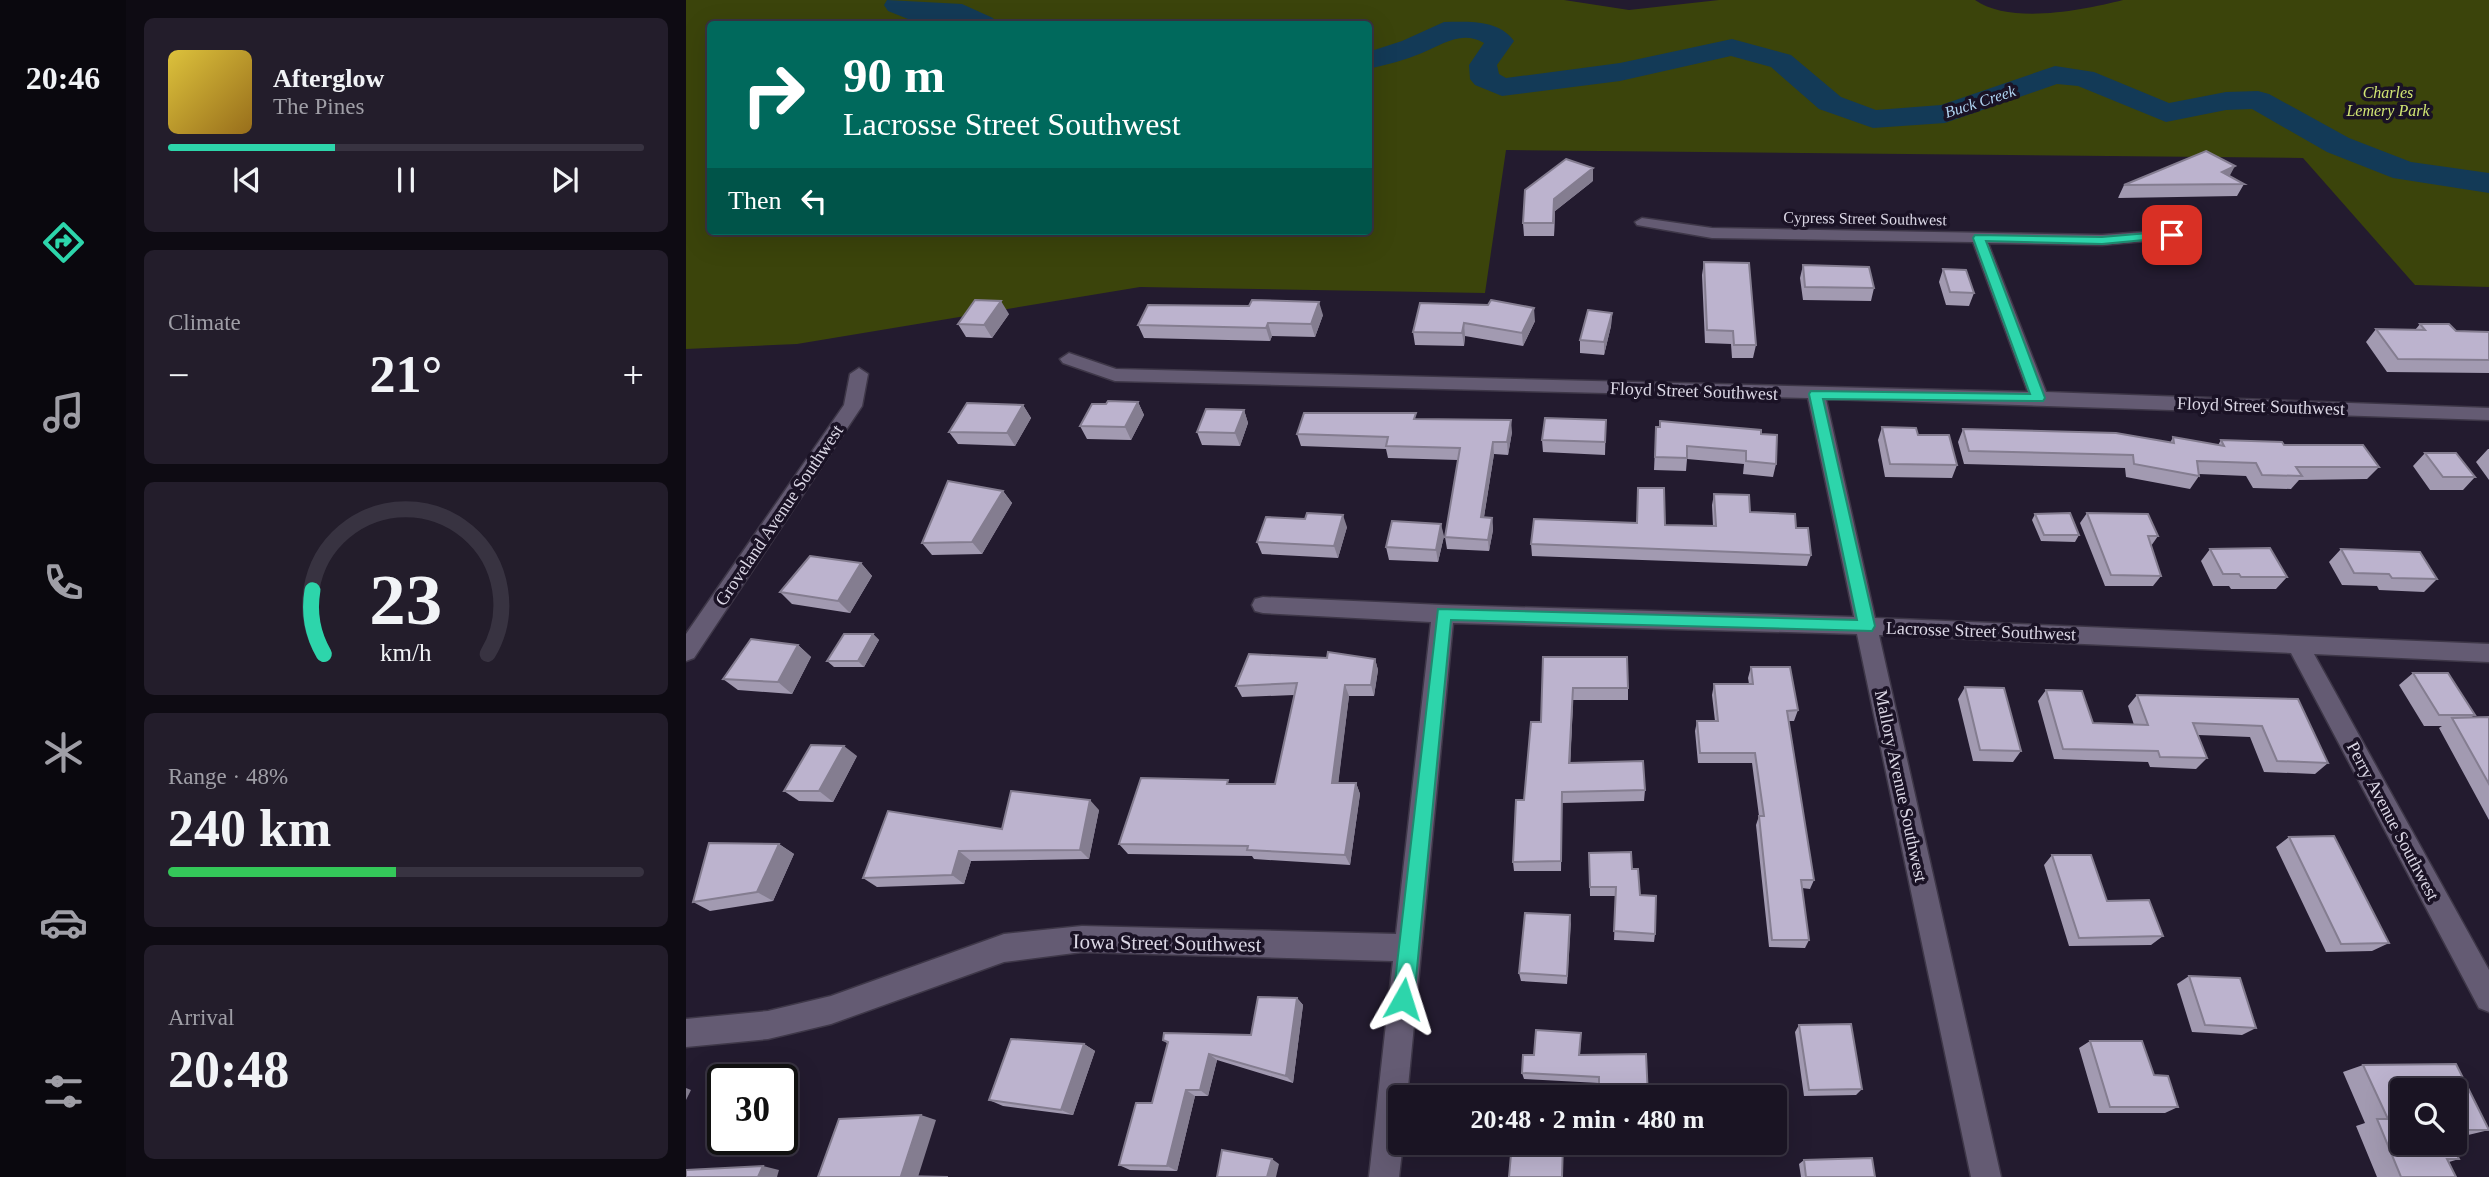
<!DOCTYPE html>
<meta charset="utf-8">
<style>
body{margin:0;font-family:"Times New Roman",serif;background:#231d2b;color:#f1f3f6;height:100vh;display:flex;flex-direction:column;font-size:26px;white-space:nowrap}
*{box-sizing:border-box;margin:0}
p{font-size:23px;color:#9f9ea6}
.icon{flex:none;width:38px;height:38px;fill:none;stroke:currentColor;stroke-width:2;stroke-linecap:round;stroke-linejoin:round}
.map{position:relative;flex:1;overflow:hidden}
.panel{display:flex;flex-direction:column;gap:18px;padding:18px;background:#0e0b13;width:560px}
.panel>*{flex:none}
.hud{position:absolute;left:21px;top:21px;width:665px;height:214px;border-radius:7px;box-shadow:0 7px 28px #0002,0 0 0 2px #383341;background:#00695c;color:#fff;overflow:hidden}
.tools{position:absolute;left:1704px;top:1078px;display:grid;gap:14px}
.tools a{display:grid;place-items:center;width:77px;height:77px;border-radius:7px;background:#1a1423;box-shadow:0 7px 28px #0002,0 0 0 2px #383341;font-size:35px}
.speed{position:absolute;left:21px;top:1064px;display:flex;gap:14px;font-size:35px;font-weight:700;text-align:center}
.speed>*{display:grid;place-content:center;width:91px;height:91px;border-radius:50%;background:#1a1423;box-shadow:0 7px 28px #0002,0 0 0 2px #383341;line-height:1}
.speed .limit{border:4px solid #111;border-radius:10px;background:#fff;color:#111}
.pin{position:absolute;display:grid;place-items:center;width:60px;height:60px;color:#fff;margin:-30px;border-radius:14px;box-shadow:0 4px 10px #0006}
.me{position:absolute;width:77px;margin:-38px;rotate:6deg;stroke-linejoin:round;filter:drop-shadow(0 0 5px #0008)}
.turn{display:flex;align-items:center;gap:24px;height:147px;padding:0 21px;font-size:32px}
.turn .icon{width:91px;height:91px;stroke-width:2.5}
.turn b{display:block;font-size:49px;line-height:60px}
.then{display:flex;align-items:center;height:66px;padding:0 21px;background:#0003;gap:14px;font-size:26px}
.big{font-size:52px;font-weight:700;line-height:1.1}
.panel .tile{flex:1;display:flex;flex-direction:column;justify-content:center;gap:10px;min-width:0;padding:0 24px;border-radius:10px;background:#231d2b}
.panel .dial{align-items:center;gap:0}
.dial svg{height:182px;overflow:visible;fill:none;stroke:#383341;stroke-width:7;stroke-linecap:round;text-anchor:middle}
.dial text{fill:#f1f3f6;stroke:none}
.song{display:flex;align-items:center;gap:21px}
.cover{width:84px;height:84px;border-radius:10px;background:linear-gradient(135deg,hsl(50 70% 55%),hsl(40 70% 35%))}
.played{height:7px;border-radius:4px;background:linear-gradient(90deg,#2dd5ab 35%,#383341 35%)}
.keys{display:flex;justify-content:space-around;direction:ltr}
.heat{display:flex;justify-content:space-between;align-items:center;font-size:38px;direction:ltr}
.charge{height:10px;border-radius:5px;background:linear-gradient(90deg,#34c759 48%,#383341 0)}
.trip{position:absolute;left:702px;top:1085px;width:399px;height:70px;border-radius:7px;background:#1a1423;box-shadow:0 7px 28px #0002,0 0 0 2px #383341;font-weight:700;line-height:70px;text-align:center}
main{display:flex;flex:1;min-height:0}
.dock{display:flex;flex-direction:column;width:126px;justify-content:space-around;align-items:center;background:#0a080e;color:#9f9ea6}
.dock .icon{width:49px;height:49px}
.dock .current{color:#2dd5ab}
.dock b{font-size:32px;color:#f1f3f6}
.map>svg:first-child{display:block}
</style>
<main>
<nav class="dock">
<b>20:46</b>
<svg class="icon current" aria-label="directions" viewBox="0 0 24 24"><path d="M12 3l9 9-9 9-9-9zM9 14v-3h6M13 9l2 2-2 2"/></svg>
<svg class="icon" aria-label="music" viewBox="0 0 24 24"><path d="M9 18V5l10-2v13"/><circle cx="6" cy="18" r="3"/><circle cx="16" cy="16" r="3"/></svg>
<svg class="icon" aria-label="phone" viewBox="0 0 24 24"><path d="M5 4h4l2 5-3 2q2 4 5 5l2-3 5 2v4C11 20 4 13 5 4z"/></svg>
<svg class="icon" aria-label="climate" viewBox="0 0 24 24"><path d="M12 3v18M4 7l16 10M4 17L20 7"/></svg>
<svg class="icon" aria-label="car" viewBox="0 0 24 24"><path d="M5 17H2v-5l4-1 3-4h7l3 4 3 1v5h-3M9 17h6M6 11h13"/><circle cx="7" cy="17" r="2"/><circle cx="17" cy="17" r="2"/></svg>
<svg class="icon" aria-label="filters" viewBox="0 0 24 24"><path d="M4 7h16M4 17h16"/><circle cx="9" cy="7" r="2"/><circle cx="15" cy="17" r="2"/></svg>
</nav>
<section class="panel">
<div class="tile">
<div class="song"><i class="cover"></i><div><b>Afterglow</b><p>The Pines</p></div></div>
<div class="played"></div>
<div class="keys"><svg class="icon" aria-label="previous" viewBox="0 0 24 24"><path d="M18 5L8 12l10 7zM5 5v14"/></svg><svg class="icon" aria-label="pause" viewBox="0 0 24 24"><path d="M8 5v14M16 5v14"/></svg><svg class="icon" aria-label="next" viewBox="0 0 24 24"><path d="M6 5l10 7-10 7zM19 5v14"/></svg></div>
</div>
<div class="tile"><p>Climate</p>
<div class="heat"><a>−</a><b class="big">21°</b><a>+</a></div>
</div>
<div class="tile dial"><svg viewBox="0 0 100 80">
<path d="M14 69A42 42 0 1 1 86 69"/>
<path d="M14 69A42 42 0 0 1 9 41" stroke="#2dd5ab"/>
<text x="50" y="56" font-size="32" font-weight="700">23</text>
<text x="50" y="72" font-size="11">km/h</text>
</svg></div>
<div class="tile"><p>Range · 48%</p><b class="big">240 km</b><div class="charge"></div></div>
<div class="tile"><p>Arrival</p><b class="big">20:48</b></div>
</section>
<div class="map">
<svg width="1803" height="1177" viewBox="0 0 1803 1177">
<rect width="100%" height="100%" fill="#231b2f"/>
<path fill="#3b440b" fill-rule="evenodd" d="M0,0H878L943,10L1033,0H1289C1325,25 1397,10 1437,0H1803V287L1729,285L1617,158L820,150L799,293L454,287L111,344L0,349ZM24,24H682V231H24Z"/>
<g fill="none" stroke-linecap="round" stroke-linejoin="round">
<path fill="#133a57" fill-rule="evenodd" d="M201,0L276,4L307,18L311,24H278L270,20L222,19L202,11L198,5Z
M758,22C782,22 812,19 828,41L811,65L813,74L820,78L934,63L1046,39L1105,55L1155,97L1190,110L1255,105L1369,66L1408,72L1483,103L1540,92L1572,91L1583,94L1663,138L1725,162L1803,173V193L1707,178L1641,152L1566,109L1540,110L1480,122L1392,86L1371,84L1259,123L1187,128L1133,109L1085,67L1045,56L934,81L816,96L789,85L784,79L783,65L798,43C776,30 757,44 736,53C719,60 700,65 682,69V52L716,41Z"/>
<defs>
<path id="minor" d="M956,218L1026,228L1416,235L1486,230L1491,232L1494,235L1491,238L1416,245L1302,243L1360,392L1803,408V420L1140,399L1189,618L1803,644V662L1628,654L1803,970V1012L1793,1008L1605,653L1193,635L1315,1177H1285L1171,634L767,623L721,1097H714V1143H717L713,1177H683L707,961L396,952L318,962L145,1024L82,1039L0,1047V1019L82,1011L145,996L318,934L396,926L710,934L745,622L577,613L569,611L566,605L569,599L577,597L757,605L1168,617L1122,398L429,381L377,363L374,359L383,353L430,369L1342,392L1287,242L1026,238L951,225L949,222Z
M173,368L182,374L176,406L8,658L0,661V634L158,405L164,374Z"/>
</defs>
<use href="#minor" stroke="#3e3748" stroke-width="3"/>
<use href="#minor" fill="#645b73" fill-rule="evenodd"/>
</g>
<path fill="#a29ab1" d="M1544,176L1558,184L1551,196L1432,198L1438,185Z
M907,181L869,211L868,236H838L837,223Z
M1018,262L1070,345L1067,358H1046L1045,344L1019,343L1016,275Z
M1117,265L1188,288L1185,301L1117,300L1114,278Z
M1257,269L1288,293L1283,306L1260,305L1253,282Z
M734,303L849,321L837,346L779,336L778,346L729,345L727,332Z
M926,313L925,326L918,355L894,353V340Z
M323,314L306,338L280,337L272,324Z
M637,315L629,337L586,336L584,341L458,338L452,325Z
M1734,324L1770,331L1803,332V373L1701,372L1680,342L1690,329L1729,330Z
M452,402L458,415L445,440L401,439L394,426L420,404Z
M337,405L345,418L329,446L272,444L263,432Z
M558,410L562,423L554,446L516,445L511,432Z
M731,419L826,432L822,455L808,454L798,517L806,518L807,530L803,551L761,549L759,537L772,460L702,458L700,449L615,446L611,434Z
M920,420L919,455L857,452L856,440Z
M970,427L1075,434L1090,464L1087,477L1057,474L1058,464L1001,459L1000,471L968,470Z
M1196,427L1232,435L1271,465L1266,478L1199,477L1192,440Z
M1277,429L1484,443L1487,437L1532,445L1535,440L1598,445L1693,467L1681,479L1613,480L1605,489L1567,488L1560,476L1513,474V476L1504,489L1440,477L1439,468L1278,464L1272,442Z
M1802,449H1803V480L1790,462Z
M1739,453L1789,477L1777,490H1744L1727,466Z
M317,491L326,503L296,554L246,555L236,543Z
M1028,494L1064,512L1110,528L1125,555L1121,566L846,556L845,544L979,525L1027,526L1026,505Z
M1401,513L1472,536L1465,546L1475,576L1467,586H1419L1394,523Z
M1349,514L1393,535L1389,542L1355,541L1346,520Z
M661,527L652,558L576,554L571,542Z
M758,536L752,562L703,560L700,547Z
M1524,549L1601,577L1590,589H1545L1543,586H1527L1515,561Z
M1655,549L1751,579L1738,592L1693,590L1691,586L1656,585L1643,562Z
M175,563L186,576L164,613L106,604L94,592Z
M187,634L193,640L178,667H148L141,661Z
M112,645L125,657L106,694L52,690L37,679Z
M857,657L942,688V700H887L884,763L959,790L958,801L876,803L875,871H828L827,862L838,800L855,722Z
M641,658L689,659L692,670L688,696H663L652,783H670L674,794L664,865L568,859L566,856L442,854L433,844L545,784H589L608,695L556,697L550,686Z
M1065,667L1112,710L1108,721H1103L1128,880L1124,889L1116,888L1123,940L1119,948L1083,947L1070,825L1073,816L1066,763H1012L1009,731L1011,721H1029L1026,695L1028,684H1063L1062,678Z
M1727,673L1789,715L1784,718L1803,717V820L1753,728L1756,726H1738L1713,685Z
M1279,687L1335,751L1327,762L1287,761L1272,699Z
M1360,690L1407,723L1448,725L1442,706L1451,695L1612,699L1642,763L1629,774L1578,772L1564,737L1512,735L1521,758L1510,769L1464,767L1462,762L1368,759L1352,701Z
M171,756L147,802L113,801L98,791Z
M413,810L403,859L285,861L278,884L191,887L177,878L316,829Z
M1603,837L1703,943L1686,951L1640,952L1590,847Z
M93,844L108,854L87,901L24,911L7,902Z
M903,853L946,869L954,895L969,934L968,942L928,940L930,896H904Z
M1366,855L1421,901L1477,936L1465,945L1383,946L1358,865Z
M884,915L881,984L835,981L833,973Z
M1503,976L1570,1028L1556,1035L1506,1032L1491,984Z
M611,998L617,1005L607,1083L531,1060L522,1096H509L491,1171L444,1170L433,1165L466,1103L482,1044L477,1040L565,1035Z
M1113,1025L1176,1089L1170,1095L1118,1096L1109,1032Z
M895,1033L894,1055L962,1097L913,1083L838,1079L836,1073L848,1055Z
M1404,1041L1492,1107L1479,1113H1412L1393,1048Z
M398,1044L409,1051L387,1115L317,1106L303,1100Z
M1770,1064L1803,1130L1778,1136H1769V1090H1717V1143H1765L1773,1159L1763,1162L1770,1177H1691L1670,1126L1679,1123L1657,1072L1677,1065Z
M1118,1160L1189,1177H1115L1113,1164Z"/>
<path fill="#847d90" d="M1549,166L1542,179L1536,172Z
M907,168V181L869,211L868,236V199Z
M315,301L323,314L306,338L298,325Z
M633,302L637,315L629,337L625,324Z
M848,308L849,321L837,346L836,333Z
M926,313L925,326L918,355V342Z
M582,323L586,336L584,341L580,328Z
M778,323L779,336L778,346L776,333Z
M452,402L458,415L445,440L439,427Z
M337,405L345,418L329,446L321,433Z
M558,410L562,423L554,446L549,433Z
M825,420L826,432L822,455L821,442Z
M807,442L808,454L796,529L795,517Z
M317,491L326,503L296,554L286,542Z
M657,515L661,527L652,558L648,546Z
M806,518L807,530L803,551L802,540Z
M755,524L758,536L752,562L750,550Z
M175,563L186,576L164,613L152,601Z
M187,634L193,640L178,667L172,661Z
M112,645L125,657L106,694L92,682Z
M689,659L692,670L688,696L685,685Z
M659,685L663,696L651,794L646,783Z
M887,688V700L884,774L883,763Z
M158,746L171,756L147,802L133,791Z
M670,783L674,794L664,865L659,855Z
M404,800L413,810L403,859L394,850Z
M93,844L108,854L87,901L71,892Z
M273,851L285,861L278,884L266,875Z
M884,915L885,924L881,984V976Z
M611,998L617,1005L607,1083L600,1076Z
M398,1044L409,1051L387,1115L375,1110Z
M523,1054L531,1060L522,1096L514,1090Z
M0,1088L5,1090L0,1100Z
M500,1090L509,1096L491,1171L481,1166Z
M235,1115L250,1120L232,1177L215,1176Z
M586,1159L593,1164L590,1177H581Z
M77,1166L93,1170L91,1177H72Z"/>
<path fill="#bcb3ce" stroke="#847d90" stroke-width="2" d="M1520,151L1549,166L1536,172L1558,184L1438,185Z
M880,159L907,168L868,199L867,223H837L839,190Z
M1018,262L1063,263L1070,345H1048L1047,331L1021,330Z
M1117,265L1183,267L1188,288L1119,287Z
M1257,269L1280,270L1288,293L1264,292Z
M289,300L315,301L298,325L272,324Z
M566,300L633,302L625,324L582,323L580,328L452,325L462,305L563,306Z
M805,300L848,308L836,333L778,323L776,333L727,332L734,303L802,305Z
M902,310L926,313L918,342L894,340Z
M1734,324H1763L1770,331L1803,332V360L1712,359L1690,329L1739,330Z
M422,401L452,402L439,427L394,426L406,404H420Z
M281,403L337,405L321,433L263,432Z
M520,409L558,410L549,433L511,432Z
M618,413H730L728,419L825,420L821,442H807L795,517L806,518L802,540L759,537L774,448L700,446L702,437L611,434Z
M859,418L920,420L919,442L856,440Z
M974,421L1075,430V434L1091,435L1090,464L1060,461V451L1001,446V458L969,457L970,427H974Z
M1196,427L1230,428L1232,435H1263L1271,465L1204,464Z
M1277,429L1430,433L1488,443L1487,437L1538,446L1535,440L1596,442L1598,445H1677L1693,467H1610L1616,476L1576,475L1570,463L1511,461L1513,476L1448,464L1447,455L1283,451Z
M1739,453H1770L1789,477H1757Z
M262,481L317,491L286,542L236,543Z
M952,488H978L979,525L1030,526L1028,494L1063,495L1064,512L1109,514L1110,528H1122L1125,555L845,544L848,519L951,523Z
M621,513L657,515L648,546L571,542L580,517L619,519Z
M1384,513L1393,535H1358L1349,514Z
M1401,513L1462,514L1472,536H1462L1475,576L1425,575Z
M706,521L755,524L750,550L700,547Z
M1584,548L1601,577H1555L1553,574H1537L1524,549Z
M1655,549L1734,552L1751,579L1706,578L1703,574L1668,573Z
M124,556L175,563L152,601L94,592Z
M158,634H187L172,661H141Z
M65,639L112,645L92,682L37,679Z
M642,652L689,659L685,685H659L646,783H670L659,855L561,850L562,846L433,844L455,778L542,780L541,784H589L611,683L550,686L563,654L641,658Z
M857,657H941L942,688H887L883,763L957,761L959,790L876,792L875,861L827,862L830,800H838L845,722H855Z
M1065,667H1104L1112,710L1101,711L1128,880H1115L1123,940H1086L1073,816H1078L1069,753H1014L1011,721H1032L1028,684H1067Z
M1727,673H1762L1789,715H1753Z
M1279,687L1318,688L1335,751L1294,750Z
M1360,690L1396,691L1407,723L1462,725L1451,695L1612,699L1642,763L1591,761L1576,726L1507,723L1521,758L1474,757L1472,751L1377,749Z
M1803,717V784L1766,718Z
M125,745L158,746L133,791H98Z
M325,791L404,800L394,850L273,851L266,875L177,878L202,811L316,829Z
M1648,836L1703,943L1655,944L1603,837Z
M23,843L93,844L71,892L7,902Z
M945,852L946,869H952L954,895L970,896L969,934L928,931L930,887H904L903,853Z
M1366,855H1405L1421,901L1463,900L1477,936L1393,938Z
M839,913L884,915L881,976L833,973Z
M1503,976L1554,978L1570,1028L1519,1025Z
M572,997L611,998L600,1076L523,1054L514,1090H500L481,1166L433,1165L450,1103H466L482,1042L477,1040L478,1033L565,1035Z
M1165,1024L1176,1089L1123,1090L1113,1025Z
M850,1030L895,1033L893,1055L960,1054L962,1097H913V1077L836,1073L837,1055H848Z
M325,1039L398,1044L375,1110L303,1100Z
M1404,1041H1456L1468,1075L1482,1076L1492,1107H1424Z
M1770,1064L1803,1130H1769V1090H1717V1143H1765L1773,1159H1761L1770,1177H1715L1691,1119H1702L1677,1065Z
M235,1115L215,1176L262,1177H132L153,1119Z
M826,1143H877L876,1177H823Z
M536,1150L586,1159L581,1177H531Z
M1186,1158L1189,1177H1120L1118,1160Z
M77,1166L72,1177H0V1170Z"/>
<path fill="#2dd5ab" stroke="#1d8a6f" stroke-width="2" d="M1486,231L1490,232V237L1416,244L1300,241L1359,398L1357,401L1137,399L1189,626L1186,631L765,620L728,999L725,1006L717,1009L710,1006L707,999L752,609L1171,620L1123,394L1125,391L1344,394L1287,238L1289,235L1416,237Z"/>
<g text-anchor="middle" stroke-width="7" stroke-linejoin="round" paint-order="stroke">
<g font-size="16" font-style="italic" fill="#d1e573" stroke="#1a1225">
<text x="1702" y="98">Charles<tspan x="1702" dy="18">Lemery Park</tspan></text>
</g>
<g font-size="16" font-style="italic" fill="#afd3f1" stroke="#1a1225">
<text transform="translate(1294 101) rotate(-18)" y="6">Buck Creek</text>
</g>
<g font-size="16" fill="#dbd7e5" stroke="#1a1225">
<text transform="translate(1179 218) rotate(1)" y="6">Cypress Street Southwest</text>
</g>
<g font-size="18" fill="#dbd7e5" stroke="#1a1225">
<text transform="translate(1008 391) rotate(2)" y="6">Floyd Street Southwest</text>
<text transform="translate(1575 406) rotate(2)" y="6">Floyd Street Southwest</text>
<text transform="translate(93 515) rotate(-56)" y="6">Groveland Avenue Southwest</text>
<text transform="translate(1295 631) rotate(2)" y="6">Lacrosse Street Southwest</text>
<text transform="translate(1215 786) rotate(78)" y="6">Mallory Avenue Southwest</text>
<text transform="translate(1707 821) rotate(62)" y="6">Perry Avenue Southwest</text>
</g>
<g font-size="21" fill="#dbd7e5" stroke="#1a1225">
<text transform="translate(481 943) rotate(1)" y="7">Iowa Street Southwest</text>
</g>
</g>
</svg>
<div class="tools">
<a><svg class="icon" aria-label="search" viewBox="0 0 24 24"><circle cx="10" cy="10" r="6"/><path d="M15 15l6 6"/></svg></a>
</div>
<div class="speed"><div class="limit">30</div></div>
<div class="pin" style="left:1486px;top:235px;background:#d93025"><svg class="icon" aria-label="arrive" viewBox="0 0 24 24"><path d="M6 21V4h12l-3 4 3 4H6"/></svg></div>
<svg class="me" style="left:717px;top:999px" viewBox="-20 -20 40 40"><path d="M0-17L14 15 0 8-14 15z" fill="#2dd5ab" stroke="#fff" stroke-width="4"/></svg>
<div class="trip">20:48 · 2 min · 480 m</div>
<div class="hud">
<div class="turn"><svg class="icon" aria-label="right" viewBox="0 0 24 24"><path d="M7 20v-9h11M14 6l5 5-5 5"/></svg><div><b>90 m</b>Lacrosse Street Southwest</div></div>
<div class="then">Then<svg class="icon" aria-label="left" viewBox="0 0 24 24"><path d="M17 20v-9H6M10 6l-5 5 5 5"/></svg></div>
</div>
</div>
</main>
